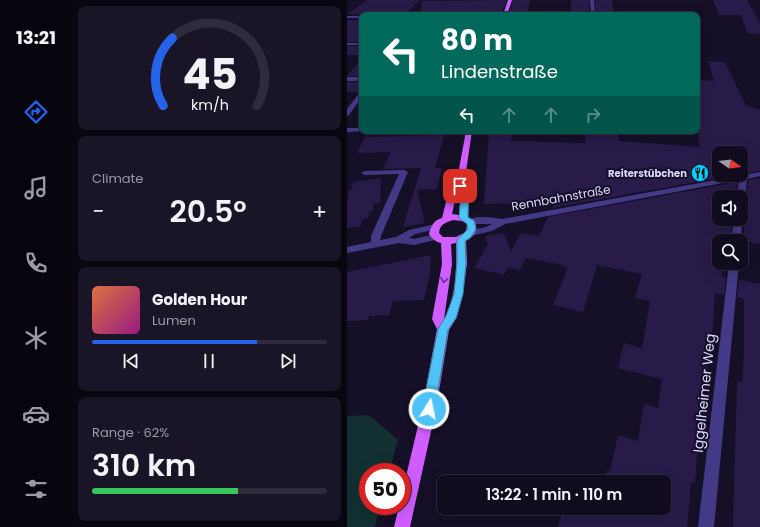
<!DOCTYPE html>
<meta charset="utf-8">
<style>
body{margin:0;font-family:Poppins,sans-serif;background:#191426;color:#f1f3f6;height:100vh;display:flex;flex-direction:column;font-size:15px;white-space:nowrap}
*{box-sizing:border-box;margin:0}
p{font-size:13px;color:#9c9ba4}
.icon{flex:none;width:22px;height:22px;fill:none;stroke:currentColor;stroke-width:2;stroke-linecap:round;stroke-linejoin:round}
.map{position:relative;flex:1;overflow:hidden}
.side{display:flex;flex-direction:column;gap:6px;padding:6px;background:#090610;width:275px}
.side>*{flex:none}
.banner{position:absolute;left:12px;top:12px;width:341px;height:122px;border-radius:8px;box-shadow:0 4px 16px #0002,0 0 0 1px #302b3b;background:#00695c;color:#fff;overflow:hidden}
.needle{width:26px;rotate:104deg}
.fabs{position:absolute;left:365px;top:146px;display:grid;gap:8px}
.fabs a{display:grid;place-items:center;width:36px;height:36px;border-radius:8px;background:#100b1d;box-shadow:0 4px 16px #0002,0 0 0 1px #302b3b;font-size:20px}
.speed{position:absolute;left:12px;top:463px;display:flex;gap:8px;font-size:20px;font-weight:700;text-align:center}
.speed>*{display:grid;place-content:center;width:52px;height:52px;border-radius:50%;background:#100b1d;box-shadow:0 4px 16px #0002,0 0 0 1px #302b3b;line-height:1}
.speed .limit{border:6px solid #d22;background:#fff;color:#111}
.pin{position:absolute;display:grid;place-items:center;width:34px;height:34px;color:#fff;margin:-17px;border-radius:8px;box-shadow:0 2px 6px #0006}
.me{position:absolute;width:44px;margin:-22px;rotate:10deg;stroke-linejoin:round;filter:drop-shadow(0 0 3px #0008)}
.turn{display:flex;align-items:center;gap:14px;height:84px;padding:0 16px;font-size:18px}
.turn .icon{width:52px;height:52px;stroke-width:2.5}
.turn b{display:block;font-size:28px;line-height:34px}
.lanes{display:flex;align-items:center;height:38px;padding:0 16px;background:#0003;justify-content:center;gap:20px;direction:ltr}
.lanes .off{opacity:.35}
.big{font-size:30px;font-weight:600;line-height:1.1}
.side .card{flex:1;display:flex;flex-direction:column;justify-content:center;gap:6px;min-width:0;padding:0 14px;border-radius:8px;background:#191426}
.side .dial{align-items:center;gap:0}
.dial svg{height:104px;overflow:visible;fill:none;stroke:#302b3b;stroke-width:7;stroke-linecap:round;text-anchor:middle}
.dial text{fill:#f1f3f6;stroke:none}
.song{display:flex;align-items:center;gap:12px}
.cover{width:48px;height:48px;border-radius:6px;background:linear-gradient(135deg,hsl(20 70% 55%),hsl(310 70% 35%))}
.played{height:4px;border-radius:2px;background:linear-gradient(90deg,#2563eb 70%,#302b3b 70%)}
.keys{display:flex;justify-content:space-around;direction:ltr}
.heat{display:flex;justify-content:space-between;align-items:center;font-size:22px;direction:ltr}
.charge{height:6px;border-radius:3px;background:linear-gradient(90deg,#34c759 62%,#302b3b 0)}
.trip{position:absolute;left:90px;top:475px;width:234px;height:40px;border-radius:8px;background:#100b1d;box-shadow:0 4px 16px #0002,0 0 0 1px #302b3b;font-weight:600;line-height:40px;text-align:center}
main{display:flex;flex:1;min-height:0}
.menu{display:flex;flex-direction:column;width:72px;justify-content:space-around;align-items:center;background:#06040c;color:#9c9ba4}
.menu .icon{width:28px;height:28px}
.menu .active{color:#2563eb}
.menu b{font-size:18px;color:#f1f3f6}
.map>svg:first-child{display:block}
</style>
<main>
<nav class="menu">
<b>13:21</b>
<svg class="icon active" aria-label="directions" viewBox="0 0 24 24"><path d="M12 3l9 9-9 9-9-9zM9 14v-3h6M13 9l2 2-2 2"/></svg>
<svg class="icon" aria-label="music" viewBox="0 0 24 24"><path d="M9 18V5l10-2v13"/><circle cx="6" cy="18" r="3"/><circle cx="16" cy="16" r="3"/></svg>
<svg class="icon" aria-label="phone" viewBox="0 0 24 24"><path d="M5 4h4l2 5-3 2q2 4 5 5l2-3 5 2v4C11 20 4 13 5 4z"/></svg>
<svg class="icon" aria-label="climate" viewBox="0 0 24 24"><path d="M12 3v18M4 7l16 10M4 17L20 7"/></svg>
<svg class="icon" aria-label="car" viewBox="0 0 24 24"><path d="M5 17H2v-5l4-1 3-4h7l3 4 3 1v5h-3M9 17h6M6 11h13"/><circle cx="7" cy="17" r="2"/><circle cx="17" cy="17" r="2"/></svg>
<svg class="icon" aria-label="filters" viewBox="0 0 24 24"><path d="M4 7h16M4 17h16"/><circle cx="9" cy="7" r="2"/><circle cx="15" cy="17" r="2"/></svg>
</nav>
<section class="side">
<div class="card dial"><svg viewBox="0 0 100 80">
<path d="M14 69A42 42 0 1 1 86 69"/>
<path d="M14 69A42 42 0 0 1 21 17" stroke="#2563eb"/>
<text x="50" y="56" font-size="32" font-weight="700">45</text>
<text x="50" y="72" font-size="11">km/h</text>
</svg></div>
<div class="card"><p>Climate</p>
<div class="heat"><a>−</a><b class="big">20.5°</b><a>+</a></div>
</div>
<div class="card">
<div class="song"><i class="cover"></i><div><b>Golden Hour</b><p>Lumen</p></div></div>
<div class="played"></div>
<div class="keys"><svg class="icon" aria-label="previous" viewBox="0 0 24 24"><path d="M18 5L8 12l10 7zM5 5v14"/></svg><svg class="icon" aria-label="pause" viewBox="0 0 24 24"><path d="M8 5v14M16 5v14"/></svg><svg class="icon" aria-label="next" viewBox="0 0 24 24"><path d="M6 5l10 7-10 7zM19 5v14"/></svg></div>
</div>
<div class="card"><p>Range · 62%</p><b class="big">310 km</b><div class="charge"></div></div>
</section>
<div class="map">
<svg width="413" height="527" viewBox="0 0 413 527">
<rect width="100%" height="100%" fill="#150f27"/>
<path fill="#123031" d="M22,415L51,440L42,472H21V506H33L28,527H0V416Z"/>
<path fill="#281b49" d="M20,0H73L59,14H1Z
M159,0L155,13L74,14V1Z
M166,0H183L180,14L162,13Z
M224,0H242V15H224Z
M248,0H265L267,15H249Z
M366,0H400L413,23V34L400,33L394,15H372Z
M0,20H15V42H0Z
M0,46H15V55H0Z
M15,58V76H0Z
M361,61L378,62L399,106L413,109V171L394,174V153H372V175H388L205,208L209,200L182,205V203L137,204L142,131H165L164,141L239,143L238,131H271L272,141L353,147L350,130V80L367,81Z
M0,82H15V90L11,92H0Z
M97,135L88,168H95L90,189L70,190L78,223L56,227L74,168L36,169L44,152L10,153L18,137Z
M34,178L33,203L26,204V211H22L21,218L15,219L14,226L0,228V202L2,190L5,189L6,182Z
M413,178V244L396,241L401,180Z
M390,182L389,197H372V223L385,225L383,239L376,238V241H372V263H376L375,276L379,277L377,295L368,293L364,354L362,353L357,409L355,408L353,439L351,438L348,484L344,482L340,527H211L216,508H317V482H257L260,470L263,471L271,435L291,441L297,404L311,408L315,379L271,368L277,343L295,348L303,301L288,298L295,274L250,265L236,312L206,305L221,267L215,266L216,265L179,258L173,270L161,267L157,275L127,268L141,244L138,236L157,233L164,251L174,233L192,236L201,217Z
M84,255L83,272L77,300L46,301L42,315L22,316L21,320L0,321V272Z
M392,280L413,284V527H386L390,381L395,382L397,354V299L390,297Z"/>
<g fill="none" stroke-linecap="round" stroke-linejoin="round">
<path fill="#433a87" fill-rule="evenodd" d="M243,0H247L248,15H244Z
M0,16H15V18H0Z
M0,43H15V45H0Z
M0,77H15V81H0Z
M15,91V97L2,115L0,116V109L13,92Z
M0,128H15V131H18L0,132Z
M57,170L61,172L34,236L33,240L49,237L62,230L88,224L91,225L93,227L91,229L68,234L62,238L67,239L89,234L94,237L92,239L67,245L52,243L0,253V247L24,242V236L52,174L18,175L14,173L18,171Z
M413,172V176L400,179L398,197L394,200V197H390L392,180L158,224L145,231L123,236L118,233L120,231L139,227L145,224H121L119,222C127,214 145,218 155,219Z
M394,217L395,219L394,241H384L387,219H394Z
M382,263H392L367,527H351Z"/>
<path fill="#cf5dff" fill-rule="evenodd" d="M161,0H165L160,15H156Z
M119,131H125L117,185L122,190L121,217L127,220C132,229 128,236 119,241L120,263L116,294L110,317L102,330L89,409L63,527H47L52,506H55V493L75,409L90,329L85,319L95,264L94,243C89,242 85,239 82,234C84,226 87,220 95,218L102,190L109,185ZM113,190L114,191L112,215L105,214L110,191ZM106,220L114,221L120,223L119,232L109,237H96L92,233C93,224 98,223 106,220ZM109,243C110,265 109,300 97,319L105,264L104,244Z"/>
</g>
<defs><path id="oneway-chevron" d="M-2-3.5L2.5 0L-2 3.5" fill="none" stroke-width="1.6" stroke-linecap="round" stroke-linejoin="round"/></defs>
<use stroke="#693288" href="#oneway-chevron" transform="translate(97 280) rotate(99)"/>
<path fill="#4fc3f7" stroke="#337fa1" d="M110,184H116L122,190L121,217L127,221L129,229L123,238L118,241L119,263L116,294L109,318L101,330L88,409L86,413L82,414L77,413L75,409L91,329L99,316L107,294L110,263V240L121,229L120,224L112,218L114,191L109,186Z"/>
<defs>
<symbol id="restaurant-disc" viewBox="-11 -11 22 22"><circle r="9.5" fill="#02d2ff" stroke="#150f27"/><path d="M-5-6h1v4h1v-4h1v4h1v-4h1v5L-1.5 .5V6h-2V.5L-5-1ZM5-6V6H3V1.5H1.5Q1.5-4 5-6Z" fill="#111"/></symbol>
</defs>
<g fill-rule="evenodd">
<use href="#restaurant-disc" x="343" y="163" width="20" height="20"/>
</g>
<g text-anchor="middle" stroke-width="4" stroke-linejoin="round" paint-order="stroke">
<g font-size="10" font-weight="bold" fill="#ded6ff" stroke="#150f27" text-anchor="end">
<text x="340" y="177">Reiterstübchen</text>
</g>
<g font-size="12" fill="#ded6ff" stroke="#150f27">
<text transform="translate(214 198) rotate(-10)" y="4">Rennbahnstraße</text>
</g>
<g font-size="14" fill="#ded6ff" stroke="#150f27">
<text transform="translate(357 393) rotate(-84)" y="5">Iggelheimer Weg</text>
</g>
</g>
</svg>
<div class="fabs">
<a><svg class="needle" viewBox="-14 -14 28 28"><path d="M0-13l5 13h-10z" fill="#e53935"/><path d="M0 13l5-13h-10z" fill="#9c9ba4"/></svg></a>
<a><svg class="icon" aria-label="sound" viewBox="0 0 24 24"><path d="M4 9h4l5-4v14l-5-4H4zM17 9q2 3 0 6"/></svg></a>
<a><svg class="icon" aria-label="search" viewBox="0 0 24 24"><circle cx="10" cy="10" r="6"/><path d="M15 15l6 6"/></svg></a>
</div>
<div class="speed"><div class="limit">50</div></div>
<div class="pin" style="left:113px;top:186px;background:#d93025"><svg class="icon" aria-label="arrive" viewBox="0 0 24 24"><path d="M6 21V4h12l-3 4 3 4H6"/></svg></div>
<svg class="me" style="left:82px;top:409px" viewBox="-20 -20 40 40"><circle r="17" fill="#4fc3f7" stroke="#fff" stroke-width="3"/><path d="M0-11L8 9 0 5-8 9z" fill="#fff"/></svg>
<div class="trip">13:22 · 1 min · 110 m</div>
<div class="banner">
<div class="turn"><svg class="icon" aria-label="left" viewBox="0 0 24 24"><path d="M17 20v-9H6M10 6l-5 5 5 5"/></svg><div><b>80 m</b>Lindenstraße</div></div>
<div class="lanes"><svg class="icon" aria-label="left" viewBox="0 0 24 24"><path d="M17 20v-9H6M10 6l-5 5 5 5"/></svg><svg class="icon off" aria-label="ahead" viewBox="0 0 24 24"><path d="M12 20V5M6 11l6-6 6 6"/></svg><svg class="icon off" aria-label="ahead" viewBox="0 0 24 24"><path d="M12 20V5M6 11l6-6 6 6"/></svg><svg class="icon off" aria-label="right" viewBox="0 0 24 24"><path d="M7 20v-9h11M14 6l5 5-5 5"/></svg></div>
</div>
</div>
</main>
